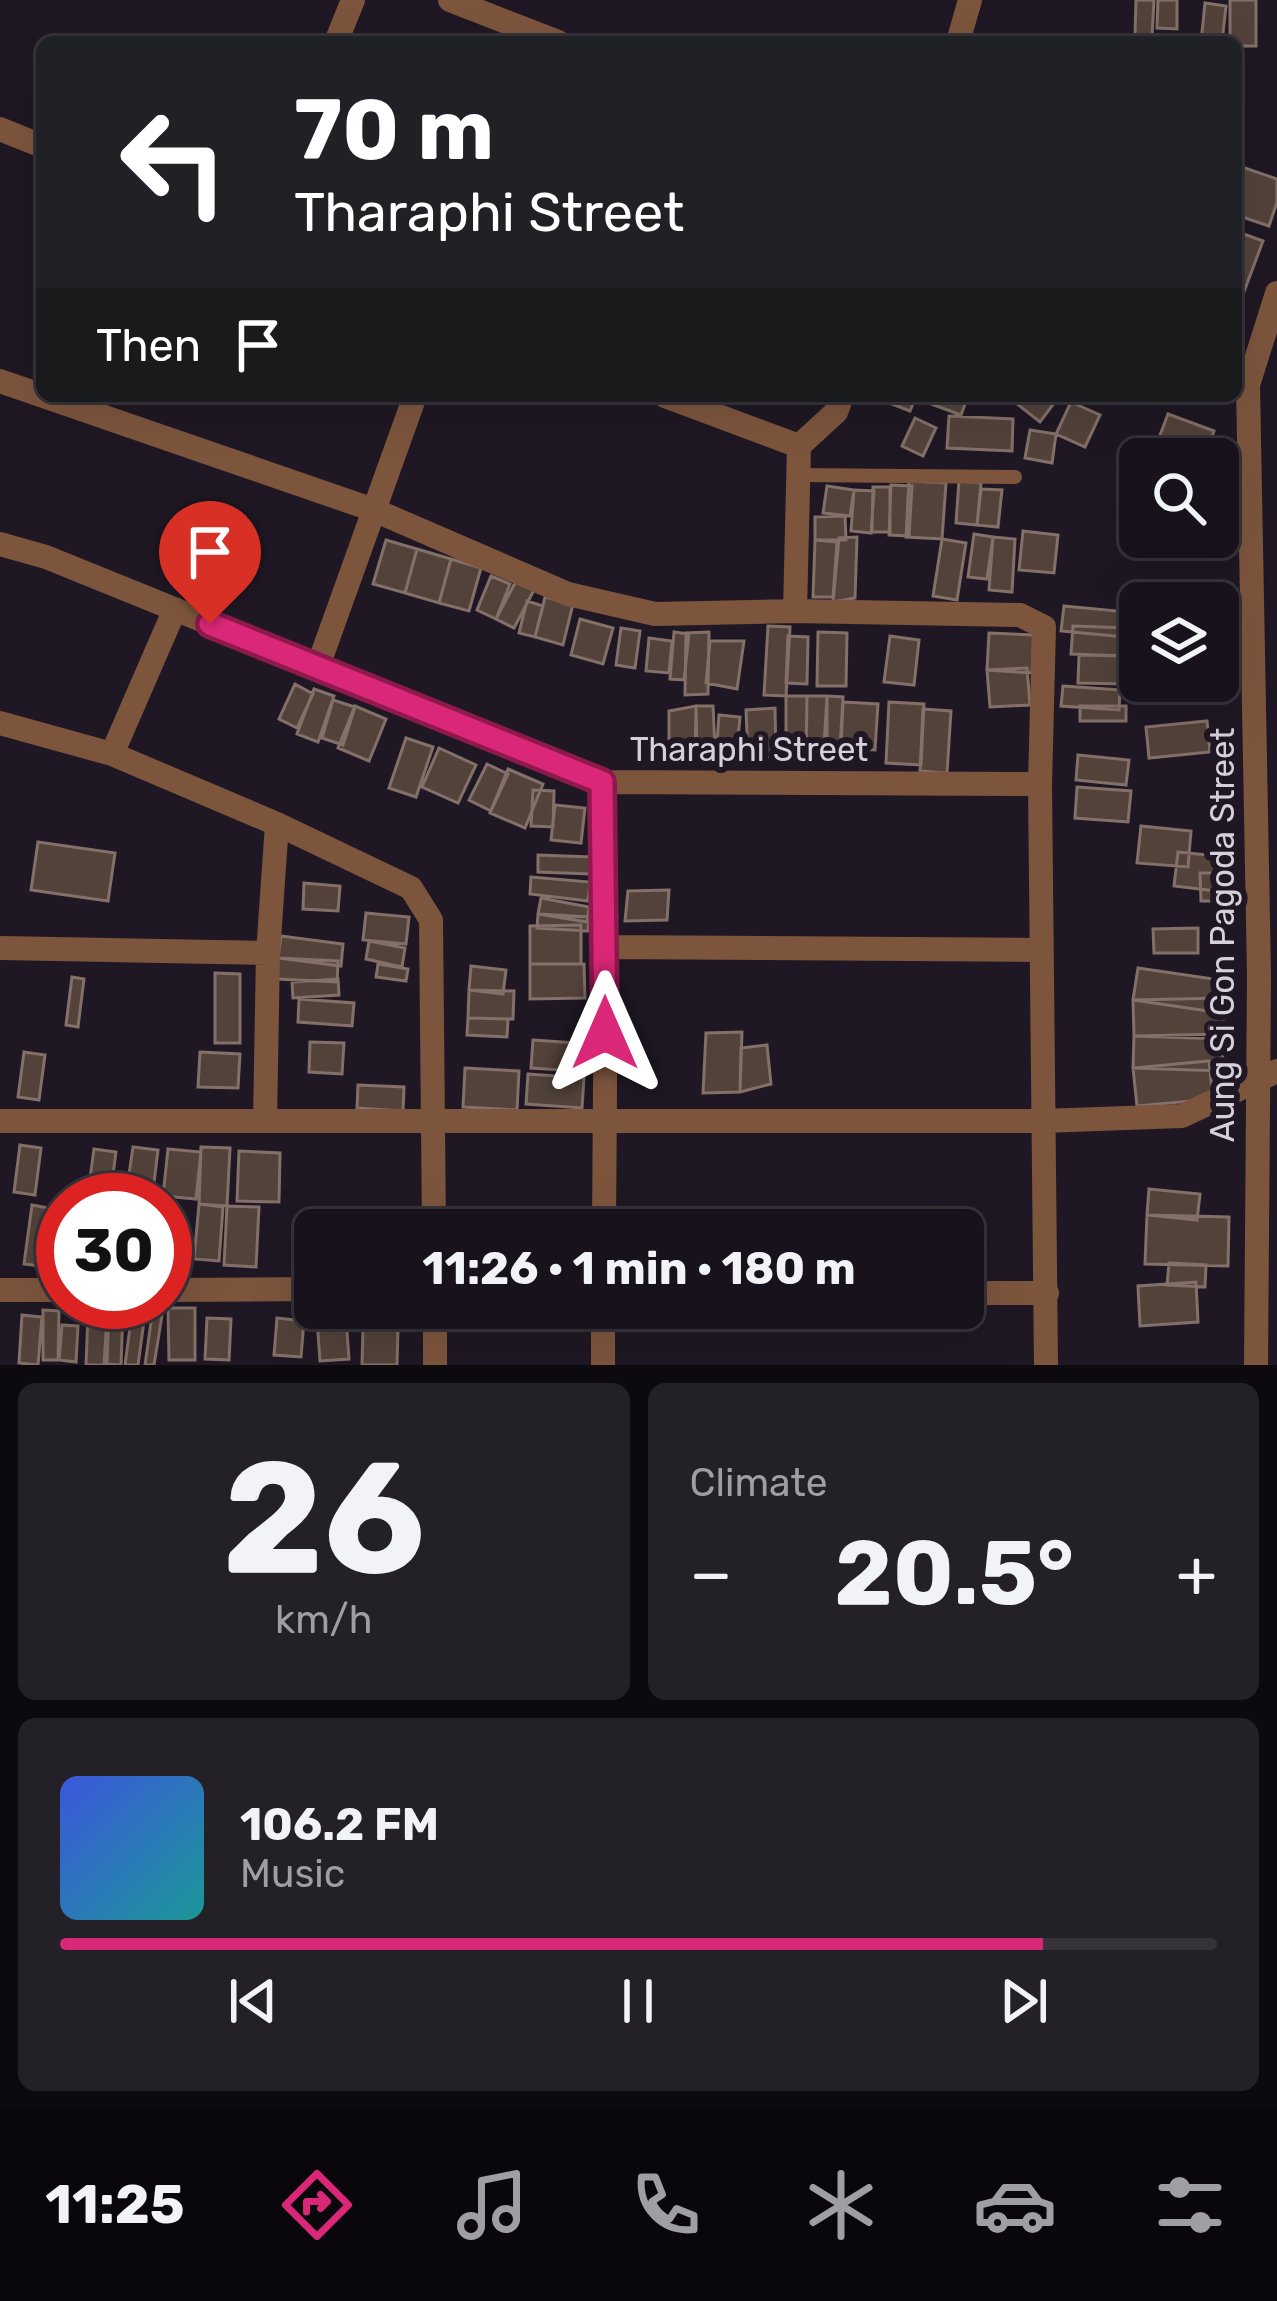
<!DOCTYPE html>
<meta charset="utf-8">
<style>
body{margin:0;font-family:Rubik,sans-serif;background:#242028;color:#f1f3f6;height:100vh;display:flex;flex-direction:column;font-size:45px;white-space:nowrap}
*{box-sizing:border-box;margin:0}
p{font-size:39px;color:#9e9ea3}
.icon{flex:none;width:66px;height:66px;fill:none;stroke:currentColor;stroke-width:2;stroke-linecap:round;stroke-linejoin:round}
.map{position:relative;height:1365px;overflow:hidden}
.drawer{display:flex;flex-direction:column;gap:18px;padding:18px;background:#0d0a0f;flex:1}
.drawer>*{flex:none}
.hud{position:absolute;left:36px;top:36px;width:1206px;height:366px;border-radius:18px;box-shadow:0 12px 48px #0002,0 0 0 3px #36323a;background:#202124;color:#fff;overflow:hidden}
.buttons{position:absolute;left:1119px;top:438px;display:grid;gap:24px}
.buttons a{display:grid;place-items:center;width:120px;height:120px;border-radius:18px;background:#17121b;box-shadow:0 12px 48px #0002,0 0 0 3px #36323a;font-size:60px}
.speed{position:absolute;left:36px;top:1173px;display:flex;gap:24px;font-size:60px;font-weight:700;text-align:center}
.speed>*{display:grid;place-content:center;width:156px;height:156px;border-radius:50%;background:#17121b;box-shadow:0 12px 48px #0002,0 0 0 3px #36323a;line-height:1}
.speed .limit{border:18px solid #d22;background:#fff;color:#111}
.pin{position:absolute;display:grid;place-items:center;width:102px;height:102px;color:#fff;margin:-123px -51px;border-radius:50% 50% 50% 0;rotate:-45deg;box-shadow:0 0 12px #0007}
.pin .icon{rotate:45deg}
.me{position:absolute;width:132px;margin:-66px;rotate:0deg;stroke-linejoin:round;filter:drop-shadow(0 0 9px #0008)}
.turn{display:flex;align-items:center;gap:42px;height:252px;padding:0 60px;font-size:54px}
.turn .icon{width:156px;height:156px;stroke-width:2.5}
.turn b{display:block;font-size:84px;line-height:102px}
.then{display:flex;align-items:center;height:114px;padding:0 60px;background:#0003;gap:24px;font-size:45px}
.big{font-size:90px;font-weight:700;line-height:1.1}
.drawer .widget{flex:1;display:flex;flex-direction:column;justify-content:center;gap:18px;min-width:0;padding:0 42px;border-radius:18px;background:#242028}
.drawer .dial{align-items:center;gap:0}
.dial b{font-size:156px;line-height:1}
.song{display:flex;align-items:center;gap:36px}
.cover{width:144px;height:144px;border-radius:18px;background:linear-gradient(135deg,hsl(230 70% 55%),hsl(180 70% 35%))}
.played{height:12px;border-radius:6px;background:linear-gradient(90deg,#db2777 85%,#36323a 85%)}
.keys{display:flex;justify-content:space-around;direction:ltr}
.heat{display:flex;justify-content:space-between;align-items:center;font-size:66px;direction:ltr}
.drawer .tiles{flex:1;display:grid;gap:18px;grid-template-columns:1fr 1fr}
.widget:last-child{grid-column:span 2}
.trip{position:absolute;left:294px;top:1209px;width:690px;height:120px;border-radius:18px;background:#17121b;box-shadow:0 12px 48px #0002,0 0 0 3px #36323a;font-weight:700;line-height:120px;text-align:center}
.tabs{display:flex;height:192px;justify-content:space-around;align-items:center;background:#09070b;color:#9e9ea3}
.tabs .icon{width:84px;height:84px}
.tabs .current{color:#db2777}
.tabs b{font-size:54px;color:#f1f3f6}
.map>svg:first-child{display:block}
</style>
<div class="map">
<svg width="1277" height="1365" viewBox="0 0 1277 1365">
<rect width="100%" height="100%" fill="#1f1824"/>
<path fill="#52423a" stroke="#837068" stroke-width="3" d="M1136,0H1154L1152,37L1135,35Z
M1158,0H1177V29L1157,28Z
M1230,0H1256V46H1236V42H1230Z
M1205,3L1226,6L1222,42H1201Z
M1239,166L1277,179V202L1269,226L1236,215Z
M1238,232L1263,241L1242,297L1236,295Z
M872,396H916L910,411Z
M928,396H968L961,415L926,402Z
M1023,396H1048L1055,402L1040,422L1017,404Z
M1071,402L1100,415L1085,447L1056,434Z
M1168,414L1214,431L1204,459H1151Z
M949,416L1013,419L1012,451L947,448Z
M915,418L936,428L923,456L902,446Z
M1030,430L1056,434L1052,463L1025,458Z
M909,481L946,483L942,539L906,537Z
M959,481L981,483L977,525L956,523Z
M891,485L912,486L909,536L889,535Z
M827,486L854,490L850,516L823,513Z
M873,487H890V532H872Z
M981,489L1002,490L998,527L977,525Z
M854,490L874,491L871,533L851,531Z
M845,516L846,540H815V517Z
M1023,531L1058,535L1054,573L1019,570Z
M974,534L993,537L987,579L968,577Z
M857,537L855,598L833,602L839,538Z
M993,537L1015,539L1012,592L989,590Z
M942,539L966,543L957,600L933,596Z
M386,540L417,549L405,593L373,584Z
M815,540L837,542L833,597H813Z
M417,549L451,559L439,603L405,593Z
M451,559L481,568L469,611L439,603Z
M491,576L510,584L496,619L477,610Z
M516,581L534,590L514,628L496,619Z
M545,597L573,604L563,645L535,637Z
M527,601L543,606L535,637L519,633Z
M1064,606L1128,612L1126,637L1061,631Z
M580,619L613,628L603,664L571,655Z
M768,626L790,627L786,696L764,695Z
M1073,626L1128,628L1127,656L1071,654Z
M621,628L640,631L635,668L616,665Z
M674,632L689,634L684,680L670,679Z
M709,632L708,694L685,695L686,633Z
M818,632L847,633L846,686H817Z
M989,633L1034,635L1032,673L987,670Z
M788,636L808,637L807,684L786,683Z
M890,636L919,640L914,685L884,682Z
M649,638L672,641L669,673L646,671Z
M710,641H744L737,689L706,683Z
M1079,655L1125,656L1124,684L1078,683Z
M1027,668L1030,705L990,707L987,670Z
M295,684L313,694L297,728L279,719Z
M1063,686L1120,690L1119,710L1061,706Z
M314,689L334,696L318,742L297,734Z
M786,696H807L806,757H786Z
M807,696H827V758L806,757Z
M827,696L843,697L840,748L824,747Z
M333,700L355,707L343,745L322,738Z
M843,702L878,704L875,750L841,748Z
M889,702L924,704L921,765L886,763Z
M355,706L386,719L369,761L338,748Z
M696,706L695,760H669V711Z
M696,706H713L715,749L697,750Z
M1080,706H1126V721H1080Z
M775,708L776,757L748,756L746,710Z
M923,709L951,711L947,773L920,771Z
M719,715L740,717L736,759L716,757Z
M1207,721L1210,752L1149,758L1146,727Z
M406,738L433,747L416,797L389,788Z
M439,748L476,765L458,803L422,787Z
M1078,755L1129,760L1126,785L1076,780Z
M487,764L508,774L491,811L469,800Z
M508,769L543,784L525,828L490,813Z
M1077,787L1131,791L1128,822L1075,818Z
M533,790L554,791L553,827L531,826Z
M555,805L585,808L581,843L551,840Z
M1141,826L1191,831L1188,867L1137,863Z
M38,842L115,853L108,901L31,890Z
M1178,852L1228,857L1225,892L1174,886Z
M538,855L591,857L590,874L538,872Z
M1200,873H1235L1236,901H1201Z
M531,877L590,882L588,901L530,894Z
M304,883L340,886L338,911L303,909Z
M669,890L667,920L625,921L628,891Z
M541,898L589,907L587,922L538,914Z
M366,913L409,917L406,944L363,940Z
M538,914L589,917L588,931L537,928Z
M581,925V964H530V926Z
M1198,928V953H1154L1153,929Z
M281,936L343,944L341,966L278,958Z
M369,941L405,948L402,967L366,959Z
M278,958L338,961L337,982L277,979Z
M378,964L408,969L406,981L376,977Z
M530,964H584L585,998L530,999Z
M471,966L506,970L503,994L469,990Z
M1138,968L1220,980L1215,1012L1133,1000Z
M215,973L240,974V1043H215Z
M72,977L84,979L78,1027L66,1025Z
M338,979L339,995L293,998L292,982Z
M469,990L514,991L513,1019L468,1018Z
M1223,998L1224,1034L1134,1036L1133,1000Z
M299,999L354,1003L352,1026L298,1022Z
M468,1018L508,1019L507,1037L467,1035Z
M742,1032L740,1092L703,1093L706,1033Z
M1134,1036L1224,1039L1222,1071L1133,1068Z
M533,1040L576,1043L575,1071L531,1068Z
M310,1042L344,1043L342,1074L309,1072Z
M767,1045L771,1084L740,1092L741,1048Z
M24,1052L45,1055L39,1100L18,1097Z
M200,1052L240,1054L238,1088L198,1087Z
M1209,1061L1213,1099L1137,1106L1133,1068Z
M465,1068L519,1071L517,1110L463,1107Z
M528,1074L584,1078L582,1108L526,1104Z
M358,1085L404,1087L403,1111L357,1108Z
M20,1145L41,1148L35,1195L14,1192Z
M133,1147L158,1150L153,1191L127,1188Z
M201,1147L230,1148L227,1206L199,1204Z
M94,1149L116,1152L110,1197L88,1193Z
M168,1149L201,1152L196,1199L163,1196Z
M239,1151L280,1153L279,1202L237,1201Z
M1149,1189L1200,1194L1197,1220L1147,1215Z
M56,1199H64L55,1266L47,1265Z
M199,1204L223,1207L219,1261L194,1259Z
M32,1205L48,1208L40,1266L24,1264Z
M227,1206L259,1207L256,1267L224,1265Z
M1147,1215L1229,1217L1228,1266L1145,1264Z
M1169,1263L1206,1265L1205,1287L1167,1285Z
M1196,1282L1198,1322L1140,1326L1138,1286Z
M153,1308L163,1309L154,1365H145Z
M168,1308H195V1360H169Z
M43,1310L59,1311L58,1360H43Z
M109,1310L123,1311L121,1365L107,1364Z
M132,1312L145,1314L138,1365H125Z
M22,1315L42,1317L38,1365L19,1363Z
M88,1315L107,1316L104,1365H86Z
M207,1318L231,1319L229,1360L205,1359Z
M277,1318L304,1321L301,1357L274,1355Z
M346,1318L349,1359L320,1361L317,1320Z
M62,1325L78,1326L76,1362L59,1360Z
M363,1327L398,1328L397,1365H362Z"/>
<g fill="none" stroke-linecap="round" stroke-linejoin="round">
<path stroke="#7d553d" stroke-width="14" d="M798,475L1015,477"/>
<path stroke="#7d553d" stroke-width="24" d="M450,0L558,42
M336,42L353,0
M958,42L970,0
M0,129L42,146
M0,381L374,510L568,594L655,614L795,611L1020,615L1044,627L1040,784L1046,1365
M665,396L799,446
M0,544L46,557L601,782L1040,784
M795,611L799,446L836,412L842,396
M317,669L415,396
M0,723L112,754L277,824L411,888L431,920L434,1230
M112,754L175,609
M601,782L606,947L604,1230
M606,947L1041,950
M0,948L268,953
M265,1120L268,953L277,824
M0,1121H1043L1182,1116L1277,1071
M0,1290H63
M165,1290L315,1289
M963,1293H1047
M435,1308V1365
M603,1365V1308
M1256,1365L1259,975L1248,385L1277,293"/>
</g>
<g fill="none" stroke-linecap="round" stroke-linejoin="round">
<defs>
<path id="route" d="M210,624L602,782L605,1033"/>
</defs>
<use href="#route" stroke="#8e194d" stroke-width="30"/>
<use href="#route" stroke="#db2777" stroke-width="21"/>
</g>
<g text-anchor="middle" stroke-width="12" stroke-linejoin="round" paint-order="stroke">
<g font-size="33" fill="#d5d0d9" stroke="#1f1824">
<text x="749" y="761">Tharaphi Street</text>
<text transform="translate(1222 935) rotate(-90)" y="12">Aung Si Gon Pagoda Street</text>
</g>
</g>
</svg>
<div class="buttons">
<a><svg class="icon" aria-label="search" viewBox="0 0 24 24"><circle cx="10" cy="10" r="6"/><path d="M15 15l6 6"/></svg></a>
<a><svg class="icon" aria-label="layers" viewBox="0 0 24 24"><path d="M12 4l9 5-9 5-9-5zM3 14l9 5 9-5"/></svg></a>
</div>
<div class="speed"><div class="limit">30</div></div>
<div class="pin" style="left:210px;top:624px;background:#d93025"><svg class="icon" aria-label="arrive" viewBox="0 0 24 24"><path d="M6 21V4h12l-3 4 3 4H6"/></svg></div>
<svg class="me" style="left:605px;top:1033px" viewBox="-20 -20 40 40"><path d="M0-17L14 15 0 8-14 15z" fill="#db2777" stroke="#fff" stroke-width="4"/></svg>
<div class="trip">11:26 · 1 min · 180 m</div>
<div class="hud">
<div class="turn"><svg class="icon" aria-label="left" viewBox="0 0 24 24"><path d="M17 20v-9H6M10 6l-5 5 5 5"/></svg><div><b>70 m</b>Tharaphi Street</div></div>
<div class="then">Then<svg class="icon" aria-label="arrive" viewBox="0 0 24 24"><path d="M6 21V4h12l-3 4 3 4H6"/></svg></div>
</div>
</div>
<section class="drawer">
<div class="tiles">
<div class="widget dial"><b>26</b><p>km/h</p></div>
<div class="widget"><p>Climate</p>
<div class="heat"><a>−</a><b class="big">20.5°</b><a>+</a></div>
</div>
<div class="widget">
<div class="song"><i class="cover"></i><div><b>106.2 FM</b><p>Music</p></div></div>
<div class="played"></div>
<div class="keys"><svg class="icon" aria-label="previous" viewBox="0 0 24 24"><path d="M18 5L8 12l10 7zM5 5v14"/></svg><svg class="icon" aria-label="pause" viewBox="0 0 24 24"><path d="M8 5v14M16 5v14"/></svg><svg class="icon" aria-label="next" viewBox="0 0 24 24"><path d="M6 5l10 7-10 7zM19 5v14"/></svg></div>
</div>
</div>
</section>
<nav class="tabs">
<b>11:25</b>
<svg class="icon current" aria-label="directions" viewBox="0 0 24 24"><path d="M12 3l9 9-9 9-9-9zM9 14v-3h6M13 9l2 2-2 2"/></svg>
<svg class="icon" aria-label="music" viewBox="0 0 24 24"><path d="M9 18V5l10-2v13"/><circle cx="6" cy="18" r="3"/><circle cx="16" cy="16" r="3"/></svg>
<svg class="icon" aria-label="phone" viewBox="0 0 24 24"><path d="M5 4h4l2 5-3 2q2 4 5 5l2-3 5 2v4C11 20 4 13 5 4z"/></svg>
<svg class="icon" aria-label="climate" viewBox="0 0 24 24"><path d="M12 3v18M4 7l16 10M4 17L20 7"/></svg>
<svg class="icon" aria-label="car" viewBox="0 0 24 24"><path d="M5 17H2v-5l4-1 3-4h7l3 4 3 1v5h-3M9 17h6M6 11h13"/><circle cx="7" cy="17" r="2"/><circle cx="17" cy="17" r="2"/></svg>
<svg class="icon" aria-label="filters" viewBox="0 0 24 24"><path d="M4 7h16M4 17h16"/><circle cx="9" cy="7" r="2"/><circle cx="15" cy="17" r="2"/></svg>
</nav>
